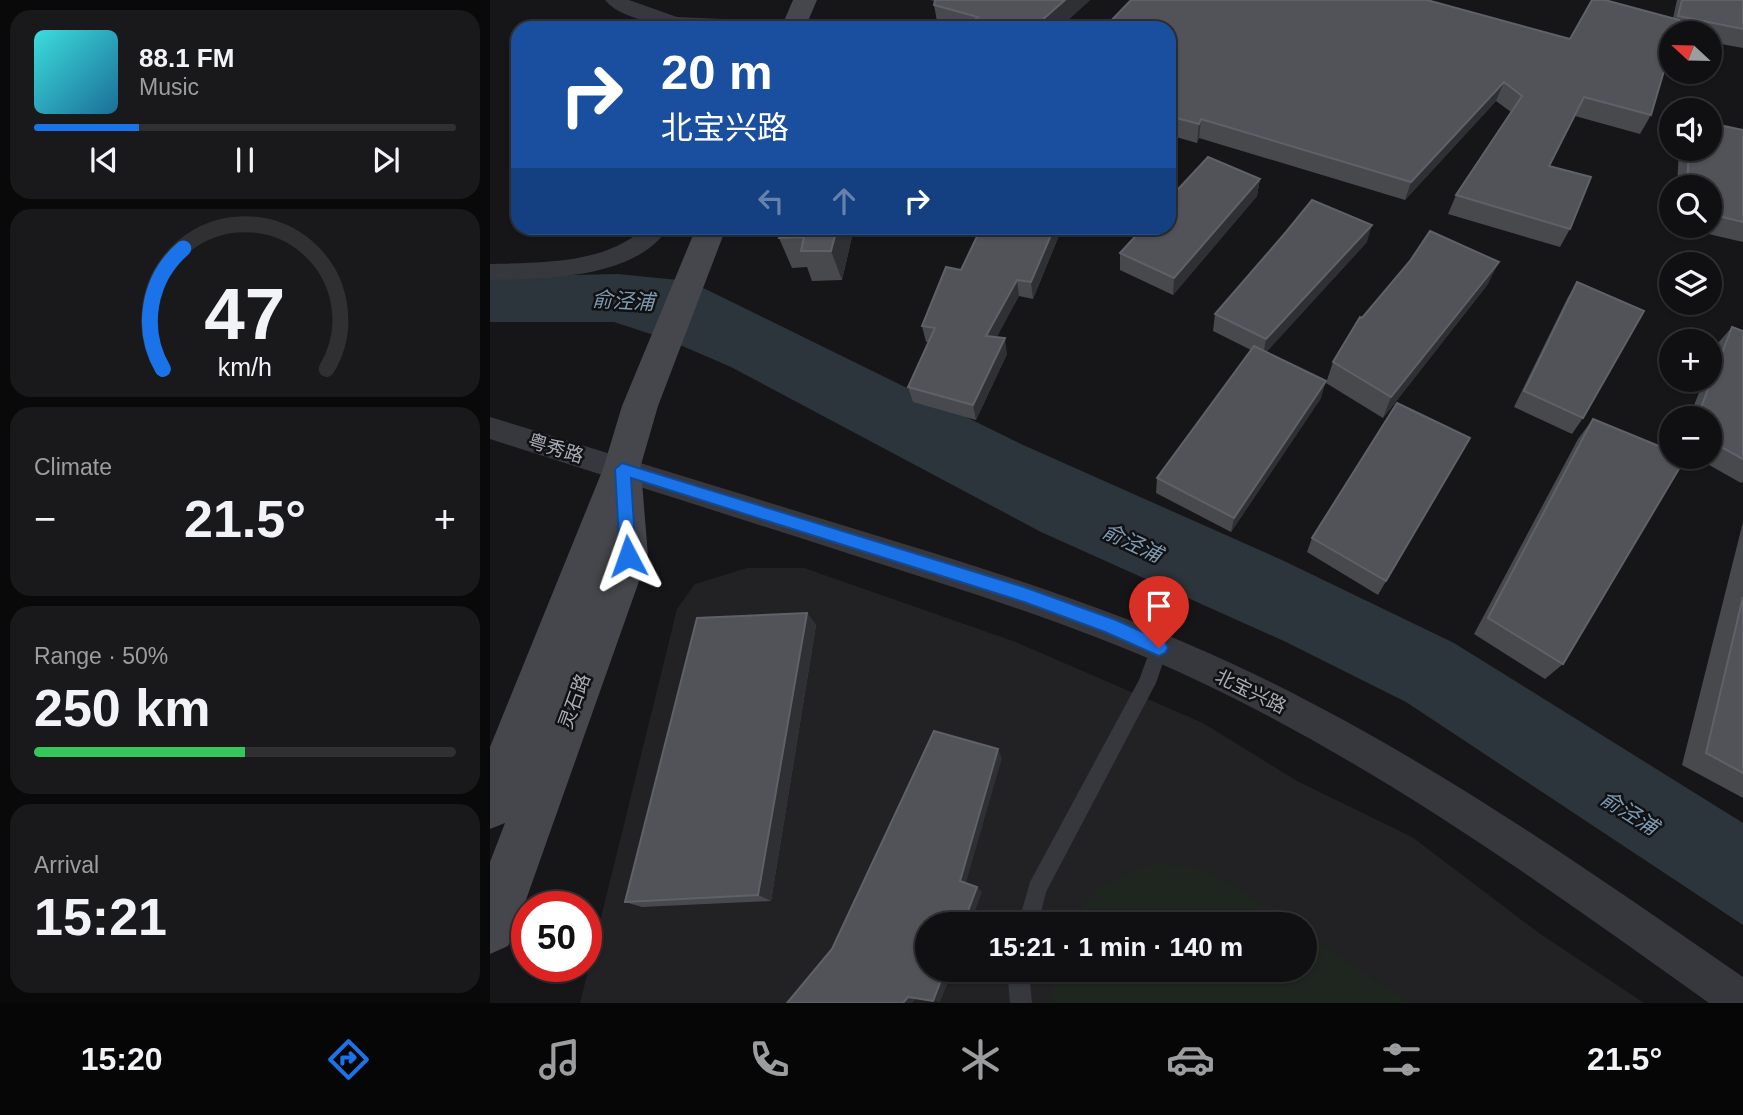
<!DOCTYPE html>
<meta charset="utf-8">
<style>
body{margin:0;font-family:Helvetica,"Noto Sans SC",sans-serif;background:#19191b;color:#f1f3f6;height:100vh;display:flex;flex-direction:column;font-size:26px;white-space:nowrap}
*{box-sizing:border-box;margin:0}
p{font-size:23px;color:#9c9d9f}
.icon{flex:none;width:38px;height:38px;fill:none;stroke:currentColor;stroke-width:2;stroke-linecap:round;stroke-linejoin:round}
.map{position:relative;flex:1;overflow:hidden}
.drawer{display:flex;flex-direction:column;gap:10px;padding:10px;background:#09090a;width:490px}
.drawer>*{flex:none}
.top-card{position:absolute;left:21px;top:21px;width:665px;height:214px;border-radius:21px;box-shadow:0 2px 5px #0004,0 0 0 2px #303032;background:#1a4fa0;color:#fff;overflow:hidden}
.needle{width:46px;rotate:292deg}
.buttons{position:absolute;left:1169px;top:21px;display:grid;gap:14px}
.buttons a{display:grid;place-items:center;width:63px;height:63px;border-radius:50%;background:#101012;box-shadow:0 2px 5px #0004,0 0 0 2px #303032;font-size:35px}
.speed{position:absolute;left:21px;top:891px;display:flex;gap:14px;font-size:35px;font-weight:700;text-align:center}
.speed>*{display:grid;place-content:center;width:91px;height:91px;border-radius:50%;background:#101012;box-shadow:0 2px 5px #0004,0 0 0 2px #303032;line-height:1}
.speed .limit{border:10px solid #d22;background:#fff;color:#111}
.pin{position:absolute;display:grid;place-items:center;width:60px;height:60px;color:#fff;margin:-72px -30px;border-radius:50% 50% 50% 0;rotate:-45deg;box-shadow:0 0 7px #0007}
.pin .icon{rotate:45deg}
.me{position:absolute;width:77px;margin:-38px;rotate:356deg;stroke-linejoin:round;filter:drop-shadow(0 0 5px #0008)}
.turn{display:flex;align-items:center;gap:24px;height:147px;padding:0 35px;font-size:32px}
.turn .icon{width:91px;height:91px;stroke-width:2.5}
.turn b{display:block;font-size:49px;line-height:60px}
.lanes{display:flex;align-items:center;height:66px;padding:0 35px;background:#0003;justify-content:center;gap:35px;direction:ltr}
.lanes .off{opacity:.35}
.big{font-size:52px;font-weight:800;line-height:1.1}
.drawer .tile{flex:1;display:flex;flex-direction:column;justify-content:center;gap:10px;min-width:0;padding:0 24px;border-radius:21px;background:#19191b}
.drawer .dial{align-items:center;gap:0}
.dial svg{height:182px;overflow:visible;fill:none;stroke:#303032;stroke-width:7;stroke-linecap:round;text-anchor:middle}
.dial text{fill:#f1f3f6;stroke:none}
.song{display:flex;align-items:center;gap:21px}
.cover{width:84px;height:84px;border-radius:10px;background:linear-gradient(135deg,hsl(180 70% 55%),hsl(200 70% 35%))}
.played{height:7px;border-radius:4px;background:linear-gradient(90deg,#1a73e8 25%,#303032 25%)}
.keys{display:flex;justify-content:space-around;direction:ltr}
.heat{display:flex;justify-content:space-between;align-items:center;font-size:38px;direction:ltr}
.charge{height:10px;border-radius:5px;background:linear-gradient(90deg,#34c759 50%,#303032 0)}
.trip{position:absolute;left:425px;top:912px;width:402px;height:70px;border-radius:35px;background:#101012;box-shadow:0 2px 5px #0004,0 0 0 2px #303032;font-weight:800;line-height:70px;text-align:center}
.menu{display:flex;height:112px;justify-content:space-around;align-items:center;background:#060607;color:#9c9d9f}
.menu .icon{width:49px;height:49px}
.menu .selected{color:#1a73e8}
.menu b{font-size:32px;color:#f1f3f6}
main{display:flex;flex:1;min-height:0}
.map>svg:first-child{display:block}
</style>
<main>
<section class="drawer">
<div class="tile">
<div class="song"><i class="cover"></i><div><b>88.1 FM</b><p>Music</p></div></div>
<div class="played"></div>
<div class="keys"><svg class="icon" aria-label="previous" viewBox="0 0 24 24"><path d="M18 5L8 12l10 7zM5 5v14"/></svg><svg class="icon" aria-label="pause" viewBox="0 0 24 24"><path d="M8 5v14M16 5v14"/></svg><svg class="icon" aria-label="next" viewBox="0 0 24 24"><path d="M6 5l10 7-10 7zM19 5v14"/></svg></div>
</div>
<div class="tile dial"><svg viewBox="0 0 100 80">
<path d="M14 69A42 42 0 1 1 86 69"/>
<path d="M14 69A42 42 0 0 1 23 16" stroke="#1a73e8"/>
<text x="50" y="56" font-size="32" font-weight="700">47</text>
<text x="50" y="72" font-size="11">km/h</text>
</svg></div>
<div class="tile"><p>Climate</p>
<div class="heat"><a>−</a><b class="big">21.5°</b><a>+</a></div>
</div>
<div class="tile"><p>Range · 50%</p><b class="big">250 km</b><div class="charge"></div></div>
<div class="tile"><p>Arrival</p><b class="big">15:21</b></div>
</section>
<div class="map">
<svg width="1253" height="1003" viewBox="0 0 1253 1003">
<rect width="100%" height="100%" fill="#161618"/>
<path fill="#222225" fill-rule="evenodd" d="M257,568H314L523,641L713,723L807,781L922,837L1049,933L1154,1003H90L187,609L205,584ZM438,924H816V970H438Z"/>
<path fill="#1e261f" d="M660,864L701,866L732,878L801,924H582C598,890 628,876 660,864Z
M816,934L920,1003H562L564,970H816Z"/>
<path fill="#2c353c" d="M127,274L199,281L531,444L792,560L964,643L1253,823V925L916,702L796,642L551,532L241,367L176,339L124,322H0V277Z"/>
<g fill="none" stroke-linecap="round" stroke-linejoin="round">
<path fill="#37383d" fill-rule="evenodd" d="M669,640L675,642L678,648L666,683L556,892L548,924H528L540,882L649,680L663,642Z
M517,970H539L542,1003H520Z"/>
<path fill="#37383d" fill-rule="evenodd" d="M115,0H139L187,17L303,22L312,28C267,28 145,37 115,0Z
M154,228H178C146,279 53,279 0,280V264C51,262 114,265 154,228Z
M0,417C122,454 244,492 365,529C494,568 622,608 745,665C925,749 1090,864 1253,977V1003H1219C1050,882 879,759 689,672C583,624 473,590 363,555C242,516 121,478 0,439Z"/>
<path fill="#45474d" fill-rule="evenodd" d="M303,0H327L315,28H291Z
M206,228H236L168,406L148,475L152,482L158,556L26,928L18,946L0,954V862L15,823L0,829V747L113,469L132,406Z"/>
</g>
<path fill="#47494d" d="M440,0H600L569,28H453L448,27L444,5L445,1Z
M1187,0H1253V48L1220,42V33H1181L1161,115L1150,134L1085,116L1060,166L1080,229L1070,247L958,214L966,195L1021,112L1006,101L915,200L709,138L707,143L679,135V28L1080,39L1183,18Z
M1253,130V242L1184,226H1220V187H1187L1189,149H1220Z
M770,179L767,196L683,295L630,270V253Z
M292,228H364L352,280L322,281L317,267L302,268L289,238Z
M491,228H572L543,299L529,296L506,337L517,354L486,420L423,402L418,387L439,342H436L432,326L471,270Z
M877,242L776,352L831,398L741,532L666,493L667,478L761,350L723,331L725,314Z
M1087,282L1093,418L1082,434L1024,407L1077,299Z
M998,284L893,418L836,383L843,362Z
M1242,327L1253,331V481L1251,483L1205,457H1220V418H1199L1214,380H1220V364L1228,343Z
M1103,419L1073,664L1055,679L984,634L1088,439Z
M980,438L888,595L817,552L822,538Z
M1253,522V798L1192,765Z
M317,613L326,625L281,901L152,907L135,902Z"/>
<path fill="#2f3033" d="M575,0H600L569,28H543Z
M1014,82L1006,101L915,200L921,182Z
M711,119L709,138L707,143L709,124Z
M770,179L767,196L683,295L684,278Z
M882,225L877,242L773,356L776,339Z
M347,228H364L352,280L341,251Z
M564,228H572L543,299L541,282Z
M1009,262L998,284L893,418L901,397Z
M527,280L529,296L499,352L496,336Z
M515,338L517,354L486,420L483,405Z
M836,381L831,398L741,532L744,518Z
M317,613L326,625L281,901L268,895Z
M508,749L512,758L475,886L470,881Z
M487,887L492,892L480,924H473Z
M455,970H463L450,1002L443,1001Z
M418,997L426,999L422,1003H413Z"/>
<path fill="#525359" stroke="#5f6168" stroke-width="2" d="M445,0H575L543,28H476L488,17L444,5Z
M641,0H937L1080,39L1102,0H1115L1189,20L1185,33H1181V47L1161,115L1094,97L1059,166L1101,177L1080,229L966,195L1032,96L1014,82L921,182L711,119L709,124L679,116V28H614Z
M1192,0H1253V29L1188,16Z
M1220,123L1253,130V222L1220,214V187H1197L1199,149H1220Z
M718,157L770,179L684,278L630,253L653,228H679V199Z
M822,200L882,225L776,339L725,314L796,232Z
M292,228H347L341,251H311L314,237L289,238Z
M491,228H564L541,282L527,280L496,336L515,338L483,405L418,387L445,328L432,326L456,267L471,270Z
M940,231L1009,262L901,397L843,362L870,317L872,318L920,261Z
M1087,282L1154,311L1093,418L1034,391Z
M1242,327L1253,331V459L1220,441V418H1207Z
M764,346L836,381L744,518L667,478Z
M907,403L980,438L896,581L822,538Z
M1103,419L1181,451V457H1196L1073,664L998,618Z
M1253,597V773L1216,753Z
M317,613L268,895L135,902L207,618Z
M444,731L508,749L470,881L487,887L473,924H438V970H455L443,1001L418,997L413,1003H297L342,949Z"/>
<path fill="#1a73e8" stroke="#114b97" stroke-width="2" d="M132,463L534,587L626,620L675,642L678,648L675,653L669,656L615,632L534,602L141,478L146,556L144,562L138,564L132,562L130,556L125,469Z"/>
<g text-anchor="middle" stroke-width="5" stroke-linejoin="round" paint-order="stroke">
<g font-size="19" fill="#a8adb8" stroke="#111113">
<text transform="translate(66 448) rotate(17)" y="7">粤秀路</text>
<text transform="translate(761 691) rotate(26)" y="7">北宝兴路</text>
<text transform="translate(84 701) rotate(-70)" y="7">灵石路</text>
</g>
<g font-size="21" font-style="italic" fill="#7f9bb3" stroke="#111113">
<text transform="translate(133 301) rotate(3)" y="7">俞泾浦</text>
<text transform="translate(642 543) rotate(25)" y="7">俞泾浦</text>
<text transform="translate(1139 813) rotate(32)" y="7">俞泾浦</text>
</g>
</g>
</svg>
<div class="buttons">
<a><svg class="needle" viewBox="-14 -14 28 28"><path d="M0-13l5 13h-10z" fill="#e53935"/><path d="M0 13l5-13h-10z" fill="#9c9d9f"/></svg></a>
<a><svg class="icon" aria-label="sound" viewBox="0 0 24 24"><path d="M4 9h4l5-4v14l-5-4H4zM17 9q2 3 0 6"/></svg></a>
<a><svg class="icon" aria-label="search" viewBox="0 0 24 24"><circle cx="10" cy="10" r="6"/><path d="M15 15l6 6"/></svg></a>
<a><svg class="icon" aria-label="layers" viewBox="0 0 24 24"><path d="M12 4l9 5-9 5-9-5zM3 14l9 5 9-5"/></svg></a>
<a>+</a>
<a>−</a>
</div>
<div class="speed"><div class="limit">50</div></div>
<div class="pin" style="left:669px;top:648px;background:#d93025"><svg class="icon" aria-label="arrive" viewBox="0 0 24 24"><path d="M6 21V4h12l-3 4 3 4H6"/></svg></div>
<svg class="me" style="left:138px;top:556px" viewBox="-20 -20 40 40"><path d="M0-17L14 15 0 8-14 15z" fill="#1a73e8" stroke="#fff" stroke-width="4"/></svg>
<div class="trip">15:21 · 1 min · 140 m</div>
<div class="top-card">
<div class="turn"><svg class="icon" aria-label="right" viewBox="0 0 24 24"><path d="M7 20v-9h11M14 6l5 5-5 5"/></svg><div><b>20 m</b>北宝兴路</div></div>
<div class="lanes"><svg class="icon off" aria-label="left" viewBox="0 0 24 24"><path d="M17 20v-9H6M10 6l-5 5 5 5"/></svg><svg class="icon off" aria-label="ahead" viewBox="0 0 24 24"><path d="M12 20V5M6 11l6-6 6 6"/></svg><svg class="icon" aria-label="right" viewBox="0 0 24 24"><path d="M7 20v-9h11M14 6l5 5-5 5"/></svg></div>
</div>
</div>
</main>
<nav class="menu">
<b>15:20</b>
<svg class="icon selected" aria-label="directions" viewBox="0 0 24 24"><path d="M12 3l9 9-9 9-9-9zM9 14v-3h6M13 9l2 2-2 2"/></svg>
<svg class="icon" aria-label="music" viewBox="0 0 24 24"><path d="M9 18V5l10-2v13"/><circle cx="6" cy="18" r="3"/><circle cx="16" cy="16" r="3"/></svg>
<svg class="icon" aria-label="phone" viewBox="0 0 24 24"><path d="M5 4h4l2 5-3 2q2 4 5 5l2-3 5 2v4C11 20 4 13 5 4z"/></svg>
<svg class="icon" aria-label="climate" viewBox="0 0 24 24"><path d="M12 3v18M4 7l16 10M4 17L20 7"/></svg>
<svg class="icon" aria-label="car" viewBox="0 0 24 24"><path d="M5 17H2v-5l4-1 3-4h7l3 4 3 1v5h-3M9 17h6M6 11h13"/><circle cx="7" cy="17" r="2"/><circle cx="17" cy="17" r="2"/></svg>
<svg class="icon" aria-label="filters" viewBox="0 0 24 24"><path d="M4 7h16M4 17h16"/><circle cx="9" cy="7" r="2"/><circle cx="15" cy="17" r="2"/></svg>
<b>21.5°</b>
</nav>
